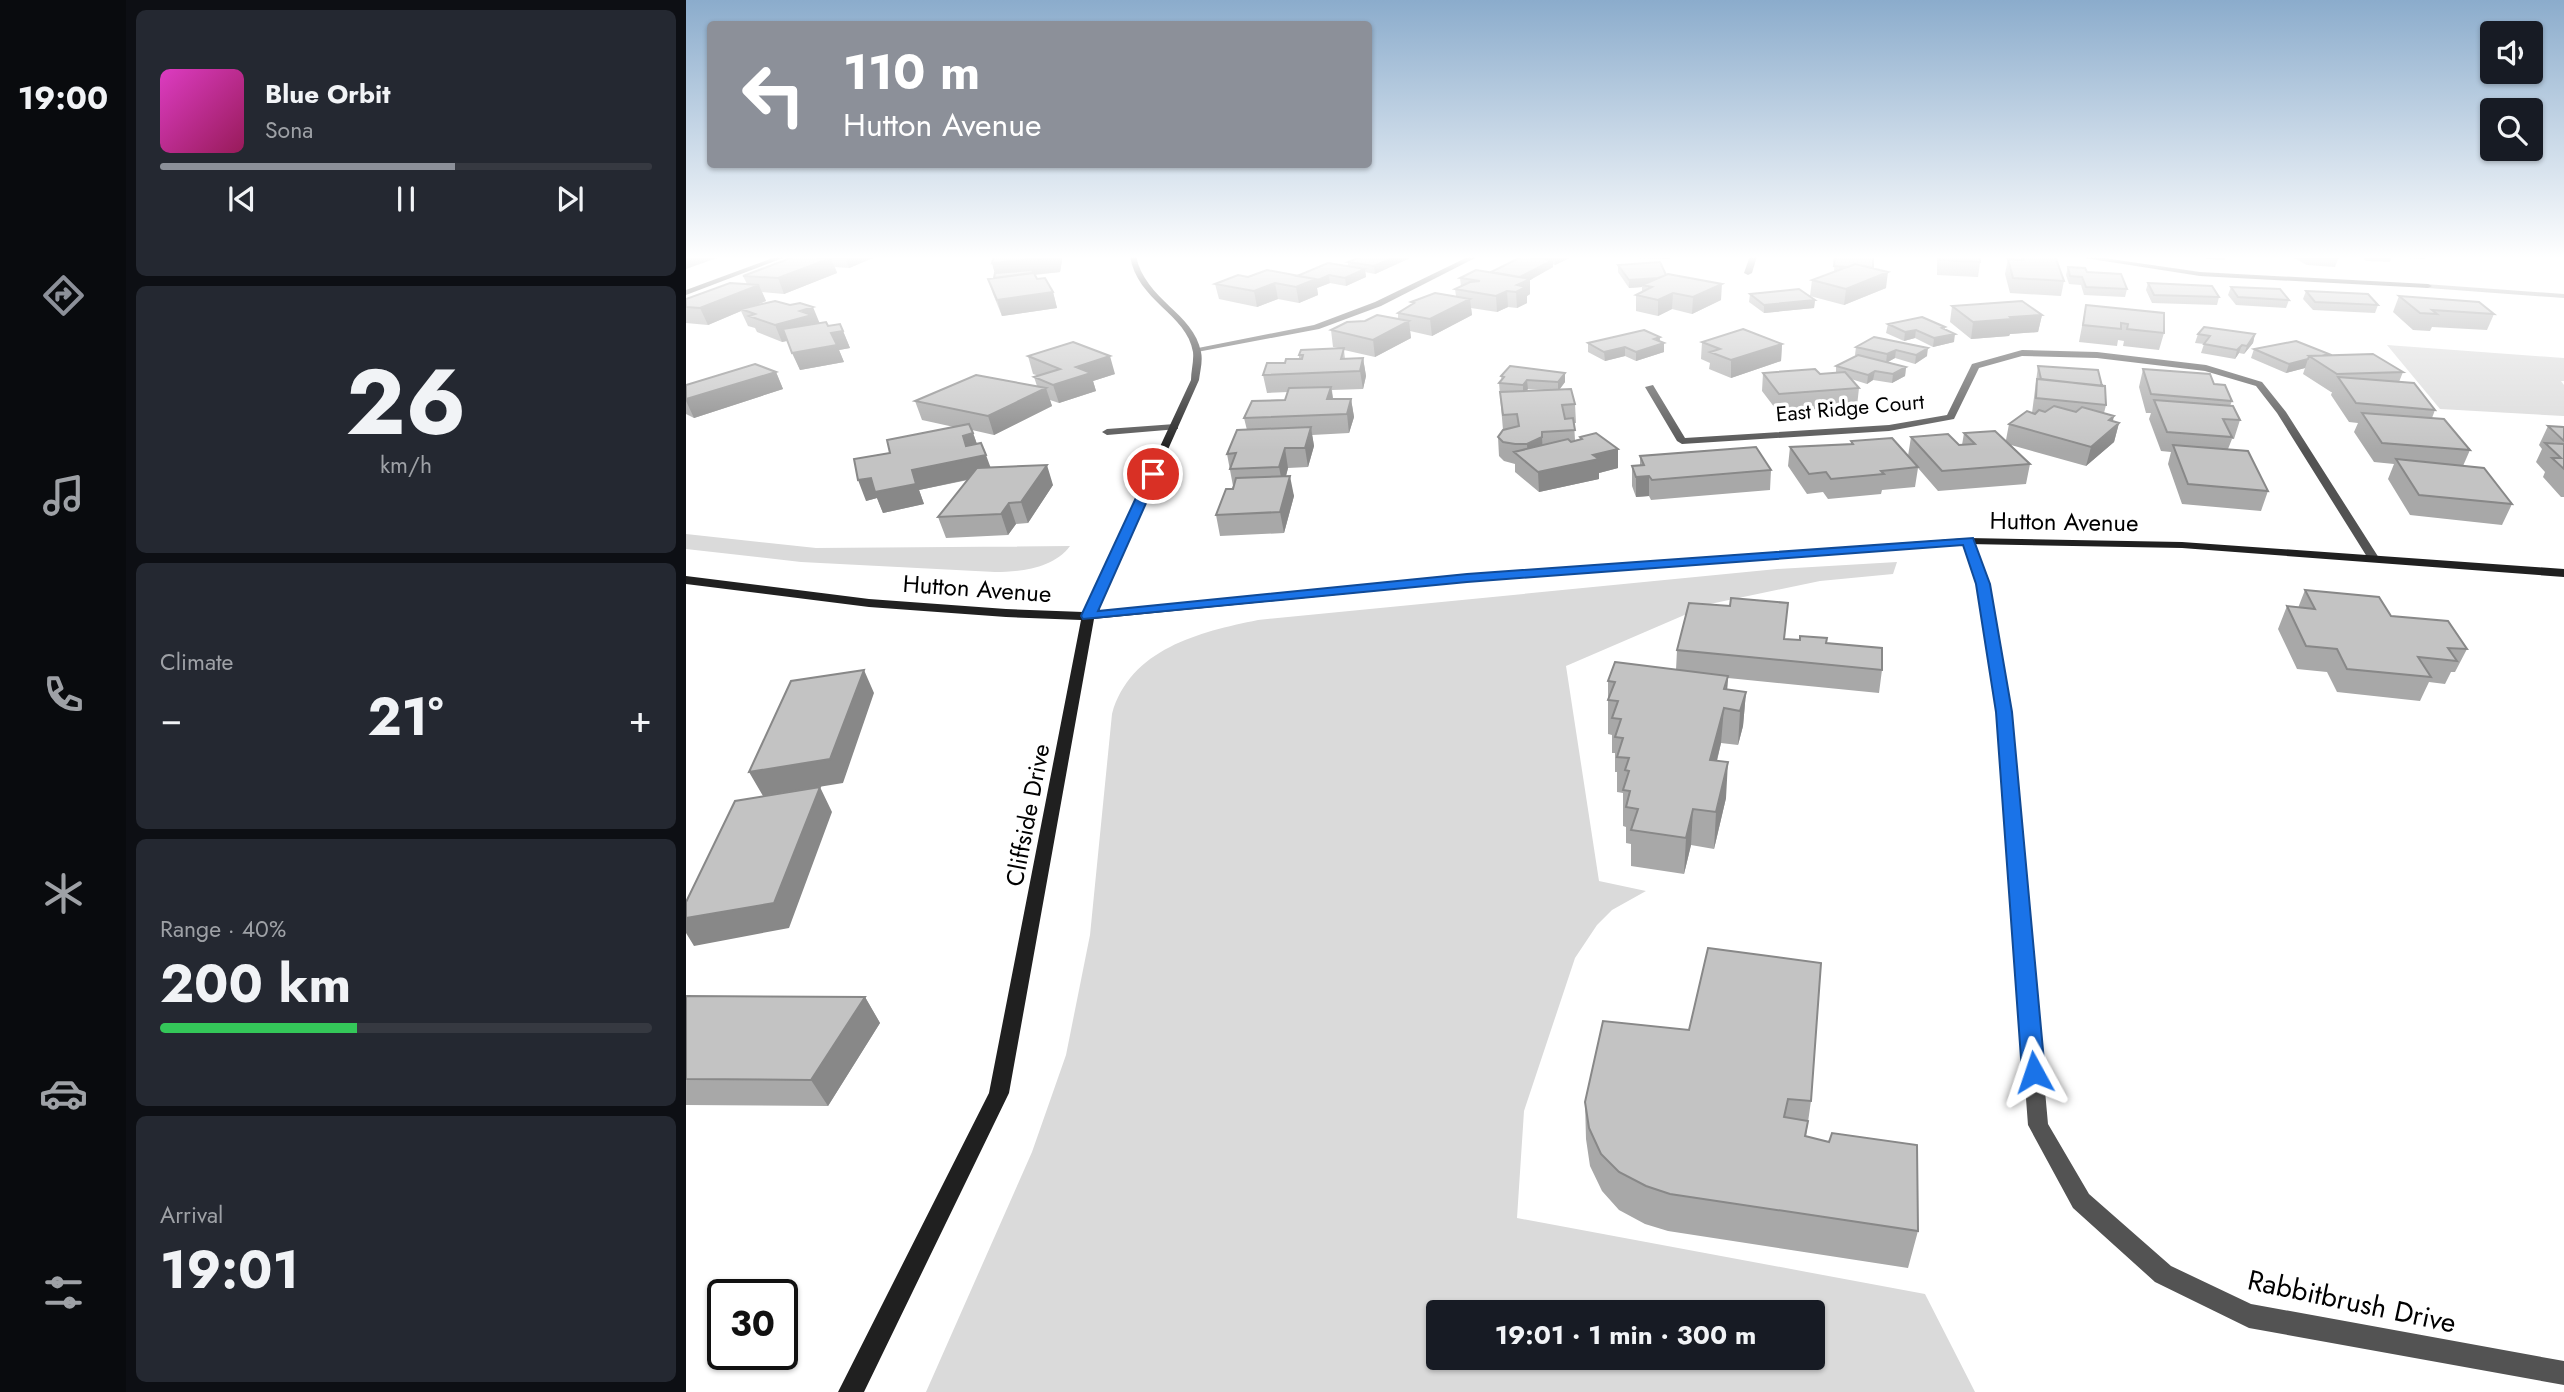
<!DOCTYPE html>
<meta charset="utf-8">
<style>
body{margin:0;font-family:Jost,sans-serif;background:#242831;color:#f1f3f6;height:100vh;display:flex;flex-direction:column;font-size:26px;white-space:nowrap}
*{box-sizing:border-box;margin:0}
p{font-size:23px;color:#9ea1a6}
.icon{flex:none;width:38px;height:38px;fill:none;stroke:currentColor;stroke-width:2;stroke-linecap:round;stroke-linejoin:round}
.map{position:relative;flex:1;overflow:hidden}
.drawer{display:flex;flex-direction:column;gap:10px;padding:10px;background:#0d0f14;width:560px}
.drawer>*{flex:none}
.top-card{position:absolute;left:21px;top:21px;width:665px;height:147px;border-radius:7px;box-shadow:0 2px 5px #0004;background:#8c9099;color:#fff;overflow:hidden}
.controls{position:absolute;left:1794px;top:21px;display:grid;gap:14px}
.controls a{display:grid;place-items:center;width:63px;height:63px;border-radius:7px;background:#171b24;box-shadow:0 2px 5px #0004;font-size:35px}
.speed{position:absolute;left:21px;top:1279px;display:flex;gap:14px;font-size:35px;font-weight:700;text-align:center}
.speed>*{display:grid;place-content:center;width:91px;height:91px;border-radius:50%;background:#171b24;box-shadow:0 2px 5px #0004;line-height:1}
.speed .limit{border:4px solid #111;border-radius:10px;background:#fff;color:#111}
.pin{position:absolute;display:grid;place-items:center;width:60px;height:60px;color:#fff;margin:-30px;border:4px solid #fff;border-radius:50%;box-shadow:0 2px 7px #0007}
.me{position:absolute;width:77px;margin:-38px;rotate:355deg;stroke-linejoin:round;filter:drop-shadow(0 0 5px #0008)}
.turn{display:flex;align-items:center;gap:24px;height:147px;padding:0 21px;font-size:32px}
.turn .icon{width:91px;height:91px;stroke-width:2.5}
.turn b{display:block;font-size:49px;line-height:60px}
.big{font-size:52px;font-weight:700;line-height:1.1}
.drawer .card{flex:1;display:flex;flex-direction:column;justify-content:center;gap:10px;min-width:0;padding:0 24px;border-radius:10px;background:#242831}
.drawer .dial{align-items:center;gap:0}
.dial b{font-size:91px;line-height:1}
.song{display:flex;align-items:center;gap:21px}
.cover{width:84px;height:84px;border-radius:10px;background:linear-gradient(135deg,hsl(310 70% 55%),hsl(330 70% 35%))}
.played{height:7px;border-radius:4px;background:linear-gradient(90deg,#8c9099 60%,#363941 60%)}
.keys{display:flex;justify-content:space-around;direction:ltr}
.heat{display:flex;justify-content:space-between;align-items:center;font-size:38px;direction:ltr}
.charge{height:10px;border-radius:5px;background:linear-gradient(90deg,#34c759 40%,#363941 0)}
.trip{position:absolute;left:740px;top:1300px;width:399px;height:70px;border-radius:7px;background:#171b24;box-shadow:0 2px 5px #0004;font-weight:700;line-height:70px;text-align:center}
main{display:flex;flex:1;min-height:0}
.menu{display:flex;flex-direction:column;width:126px;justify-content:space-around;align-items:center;background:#090b0e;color:#9ea1a6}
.menu .icon{width:49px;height:49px}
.menu .on{color:#8c9099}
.menu b{font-size:32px;color:#f1f3f6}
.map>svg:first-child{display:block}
</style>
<main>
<nav class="menu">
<b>19:00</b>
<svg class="icon on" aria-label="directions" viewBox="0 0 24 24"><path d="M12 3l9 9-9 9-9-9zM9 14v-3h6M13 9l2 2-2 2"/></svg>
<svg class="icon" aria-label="music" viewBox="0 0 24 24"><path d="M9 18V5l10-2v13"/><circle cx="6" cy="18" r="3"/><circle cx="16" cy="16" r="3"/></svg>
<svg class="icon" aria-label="phone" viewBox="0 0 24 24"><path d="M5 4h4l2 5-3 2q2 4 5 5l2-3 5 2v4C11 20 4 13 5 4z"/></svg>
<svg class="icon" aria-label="climate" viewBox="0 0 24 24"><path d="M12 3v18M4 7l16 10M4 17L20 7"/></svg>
<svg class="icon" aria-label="car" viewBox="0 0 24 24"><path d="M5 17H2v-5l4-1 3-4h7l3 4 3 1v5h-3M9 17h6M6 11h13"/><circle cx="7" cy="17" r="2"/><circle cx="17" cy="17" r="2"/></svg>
<svg class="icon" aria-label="filters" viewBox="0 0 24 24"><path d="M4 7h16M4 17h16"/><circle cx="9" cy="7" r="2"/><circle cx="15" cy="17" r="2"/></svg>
</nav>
<section class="drawer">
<div class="card">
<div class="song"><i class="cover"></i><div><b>Blue Orbit</b><p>Sona</p></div></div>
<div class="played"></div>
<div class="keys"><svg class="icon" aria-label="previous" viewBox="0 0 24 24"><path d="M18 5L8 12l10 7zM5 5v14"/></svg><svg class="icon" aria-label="pause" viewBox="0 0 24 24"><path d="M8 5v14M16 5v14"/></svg><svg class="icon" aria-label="next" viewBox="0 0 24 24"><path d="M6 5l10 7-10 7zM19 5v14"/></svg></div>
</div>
<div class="card dial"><b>26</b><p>km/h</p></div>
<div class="card"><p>Climate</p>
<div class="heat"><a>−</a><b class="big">21°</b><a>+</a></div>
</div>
<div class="card"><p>Range · 40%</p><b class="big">200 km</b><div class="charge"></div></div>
<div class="card"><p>Arrival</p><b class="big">19:01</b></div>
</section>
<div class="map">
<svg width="1878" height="1392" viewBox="0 0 1878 1392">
<rect width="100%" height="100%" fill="#fff"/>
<path fill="#dadada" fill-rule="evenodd" d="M1701,345L1878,358V381H1875L1878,385V416L1754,409Z
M0,534L130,548L384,546C368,568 335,572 309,572L115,562L0,549Z
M1211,562L1207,574L1134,581L1024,604L880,666L913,881L960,891L926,910L911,925L889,958L838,1111L831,1218L1239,1294L1289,1392H240L346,1152L380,1055L404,935L426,714C444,649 513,632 572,620L1091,569ZM752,1312H1127V1358H752Z"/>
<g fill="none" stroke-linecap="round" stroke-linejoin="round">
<path fill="#a1a1a1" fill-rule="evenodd" d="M1739,284L1878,294V298L1742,288H1739Z"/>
<path fill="#535353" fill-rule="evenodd" d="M92,256H102L0,295V290Z
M784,256H793L695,306L633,329L511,352L507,349L628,325L689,302Z
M1064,256H1071L1066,273L1062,275L1058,273Z
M1386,256H1404L1514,272L1742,284L1746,286L1742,288L1514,276Z
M1336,350L1411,352L1520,365L1576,382L1600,412L1693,558L1687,562L1683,560L1591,413L1570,386L1519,371L1411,358L1336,356L1293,368L1268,419L1203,431L996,444L991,441L959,387L967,385L999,438L1203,425L1261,415L1286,364Z
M489,424L492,425V429L421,435L416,432L421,429Z
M1282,538L1288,541L1303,584L1325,712L1362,1124L1403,1194L1485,1266L1565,1304L1878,1361V1385L1563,1328L1469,1282L1387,1208L1342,1125L1311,712L1291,584L1276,541Z"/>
<path fill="#202020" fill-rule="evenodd" d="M444,256H450C459,300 508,313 515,352C517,361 514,371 513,380L410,611L781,574L1282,538L1496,542L1878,569V577L1496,548L1282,544L781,582L408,619L323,1093L178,1392H152L303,1093L395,620L320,617L183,607L0,584V576L183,599L320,609L397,612L505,380C505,371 508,361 507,352C501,314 451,301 444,256Z"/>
</g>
<path fill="#a8a8a8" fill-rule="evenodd" d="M110,256H192L163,268L149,267L151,273L98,294L76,292L80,301L69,306L134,323L157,331L164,348L153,350L158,362L114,370L102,341L96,342L71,332L69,328L62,326L55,311L22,325L0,323V299L61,284L57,276Z
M837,256H888L869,265L867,264V267L844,280V294L841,296V303L831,308L822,307L811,312L785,308L786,315L746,336L724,331L725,338L689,357L658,350L659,359L677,358L680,376L677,389L646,390L647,399H665L668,417L663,433L626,435L628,446L622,467L602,468L600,476L608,496L598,533L534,536L530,515L547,486L541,454L561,430L558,418L599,400L602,392L581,393L577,375L599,363L613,359V355L653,348L647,347L645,330L712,319V313L726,304L725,302L770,296L769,289L775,286L774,278L805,272Z
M952,256H985L984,259L952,258Z
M1149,256L1187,269L1200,288L1158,305L1124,296L1126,280L1148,272Z
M1251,256H1294V262L1292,277L1251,275Z
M1335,256H1369L1378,281L1375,296L1324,293L1319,274L1322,259L1335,260Z
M1517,256H1540L1539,260L1520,259Z
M1586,256H1653L1649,267L1621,265L1608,258Z
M1675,256H1740L1739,259L1706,257L1704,262L1680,261Z
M724,258L689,274L679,272L680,277L660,286L644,283L631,288L632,295L613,303L592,299L571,307L533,299L529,284L562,277L611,276L662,267V262Z
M376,260L374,272L349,275L351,279L367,292L371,308L316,316L307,294L302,279L308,278L309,273L306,263Z
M932,265L980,275L1035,300L1006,314L986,309L972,316L950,311V295L956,292V287L943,288L932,272Z
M1382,267L1401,272L1441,289L1439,297L1398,295L1395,285L1383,284L1380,275Z
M1462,283L1533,297L1531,305L1466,303L1460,290Z
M1545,287L1603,300L1600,308L1550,305L1542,295Z
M1620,291L1692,305L1689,313L1627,310L1617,299Z
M1064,294L1129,300L1128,308L1078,313L1063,302Z
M1713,296L1808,314L1801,330L1746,327L1744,331L1727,330L1707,312Z
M1400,305L1478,333L1473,350L1437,346L1438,341L1432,340L1431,346L1393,342Z
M1266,306L1356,315L1352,332L1324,334L1323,336L1285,339L1264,322Z
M1202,324L1259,327V329L1268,342L1247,347L1229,338L1218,341L1200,333Z
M1512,334H1569L1567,343L1558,354L1553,353L1549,359L1515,353L1518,344L1509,343Z
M974,337V341L978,352L950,361L939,356L919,361L902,352V343Z
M1188,337L1241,356L1229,364L1209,358L1202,362L1220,367L1219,376L1206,383L1187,380L1181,384L1165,379L1173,388L1171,406L1092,412L1076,391L1077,373L1134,374L1150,373V366L1170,356L1169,355L1170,347Z
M1016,342L1096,344L1095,361L1045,378L1023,369L1024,363L1015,359Z
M1568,349L1642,356L1717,372L1713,382L1749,410L1746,418L1784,450L1777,466L1826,504L1816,525L1724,515L1702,479L1708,464L1688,462L1668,432L1672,423L1663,422L1645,395L1646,392H1645L1617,374L1619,368L1600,373L1565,358Z
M342,356L429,374L407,381L410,391L373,403L364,400L366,406L308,435L286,430L291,444L304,467L367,485L342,523L330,524L322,535L260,538L252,517L282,480L233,490L238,504L197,513L191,498L180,501L204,453L268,427L236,420L229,401L351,386L348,377L353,376L347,374Z
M1352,366L1420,405L1418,413L1427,421L1433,423L1428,442L1400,466L1325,445L1344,464L1340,484L1252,491L1232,468L1229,487L1196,490L1195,494L1142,499L1137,492L1121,494L1102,466L1104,447L1165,444V441L1222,456L1225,437L1276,445L1278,433L1320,440L1323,424L1346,413Z
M1457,369L1528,384L1546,401L1544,406L1554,420L1548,439H1546L1542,449L1582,491L1575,511L1496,504L1482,464L1485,452L1475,451L1463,419L1465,413H1460L1453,387Z
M90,372L97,389L8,418L0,414V385Z
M815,376L879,382L874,389L889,404L890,423H888L889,440L894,439V437L932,449V468L913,473V479L853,492L829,472V464L818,461L813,456L812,437L817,430L813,383L816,380ZM842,389L859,390L840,391Z
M1862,426L1878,427V497H1875L1857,477L1859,472L1850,462L1856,449L1853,445Z
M954,456L1085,470L1084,490L965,500L963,496L950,497L946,486V466L954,465Z
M1619,590L1705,616L1781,649L1769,672H1765L1759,684L1743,682L1734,701L1651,692L1641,672L1611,669L1592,629L1601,606L1612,608Z
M1098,639L1140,643L1196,670L1193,693L1042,678L1041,689L1060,692L1057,726L1052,745L1035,743L1031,761L1040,798L1028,849L1005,845L998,874L945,866V844L940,843V827L937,826V793L931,792V772H929V753H926V735L922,734V681L990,670L991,650Z
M0,996L179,997L194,1023L142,1106L0,1105Z
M917,1021L1125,1101L1120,1136L1232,1231L1222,1268L982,1231L959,1224L933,1210L916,1191L904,1166L900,1139L899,1102Z"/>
<path fill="#888" d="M12,256H30L31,258L0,269V260Z
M158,256H192L163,268Z
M375,256L376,260L374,272L310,278L306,263Z
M711,256H723L724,258L689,274L688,266Z
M872,256H888L869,265V257Z
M145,258L151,273L98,294L92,278Z
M867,260V267L844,280V294L841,296V303L831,308L830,292L832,278Z
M679,269L680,277L660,286L659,278Z
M1202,272L1200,288L1158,305L1160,289Z
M643,275L644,283L631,288L632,295L613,303L610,287Z
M981,278L956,285V287L943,288V280Z
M589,283L592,299L571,307L568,291Z
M1036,284L1035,300L1006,314L1007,297Z
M73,285L80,301L57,310L55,309V311L22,325L14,308Z
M821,291L822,307L811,312L810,296Z
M367,292L371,308L316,316L311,300Z
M987,293L986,309L972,316V300Z
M784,299L786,315L746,336L744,319Z
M1129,300L1128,308L1078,313V305Z
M127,307L134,324L133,332L96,342L89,325L114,311Z
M1356,315L1352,332L1324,334L1323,336L1285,339L1287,322L1324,317Z
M723,321L725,338L689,357L687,340Z
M1230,330L1229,338L1218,341L1219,332Z
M157,331L164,348L153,350L158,362L114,370L106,353L145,333Z
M1269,334L1268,342L1247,347L1248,338Z
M1569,334L1567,343L1558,354L1561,346Z
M974,337L973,345L978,343V352L950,361V352L968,339Z
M1096,344L1095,361L1045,378V360Z
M1556,345L1553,353L1549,359L1551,350Z
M939,347V356L919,361L918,352Z
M1242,348L1241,356L1229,364L1230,355Z
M1210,350L1209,358L1200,363L1201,354Z
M424,356L429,374L407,381L410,391L373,403L367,385L390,367Z
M677,358L680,376L677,389L674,371Z
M1622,359L1619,368L1600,373L1603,364Z
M1220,367L1219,376L1206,383L1207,374Z
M1189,371L1187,380L1181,384L1182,375Z
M90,372L97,389L8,418L0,401V399Z
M879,373V382L872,391V382Z
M841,380L842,389L837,394V385Z
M645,387L648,405L641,399Z
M360,388L366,406L308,435L302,416Z
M665,399L668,417L663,433L661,414Z
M1428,416L1425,430L1433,423L1428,442L1400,466L1405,447L1423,420Z
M625,427L628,446L622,467L619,448Z
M287,433L294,453L283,455L277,436Z
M856,437L857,456L842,464L841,444Z
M599,448L602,468L597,487L593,467Z
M932,449V468L913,473V479L853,492L852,472L907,455Z
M300,455L307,474L233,490L238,504L197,513L191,498L180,501L172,480Z
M361,465L367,485L342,523L335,502Z
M604,476L608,496L598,533L594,512Z
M963,476V496L950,497V477Z
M323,503L330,524L322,535L315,514Z
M178,670L188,693L157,783L77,796L63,772Z
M1042,676L1040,709L1038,708L1035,743L1022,796L1024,760Z
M1060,692L1057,726L1052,745L1054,711Z
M1042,762L1040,798L1028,849L1030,812Z
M134,787L146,812L103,928L8,946L0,933V918Z
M1007,809L1005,845L998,874L1000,838Z
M179,997L194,1023L142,1106L125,1080Z"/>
<path fill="#c3c3c3" stroke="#888" stroke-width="2" d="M0,256H12L0,260Z
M110,256L145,258L92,278L57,276Z
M308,256H371L370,257L306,263Z
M676,256H711L688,266L662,262Z
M837,256L867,260L834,277L805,272Z
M1149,256H1187V268L1169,264L1162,267L1148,266Z
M1253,256H1294V262L1253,260Z
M1336,256H1369L1378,281L1327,278L1322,259L1338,260Z
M974,262L980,275L972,278L943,280L932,265Z
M642,263L679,269L659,278L643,275L630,281V279L611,276Z
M1169,264L1202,272L1160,289L1126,280Z
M1382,267L1399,268L1401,272L1435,274L1441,289L1400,287L1396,277L1384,276Z
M347,270L346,273L308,278L309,273Z
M581,270L630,279L610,287L589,283L568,291L529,284L552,275L562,277Z
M790,270L844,279L831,285L840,287L830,292L821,291L810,296L769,289L784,282L794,281L774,278Z
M348,273L351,279L359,278L367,292L311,300L302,279Z
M982,274L1036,284L1007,297L987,293L972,300L950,295L966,287L956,285Z
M44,283L73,285L14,308L0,307V299Z
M1462,283L1526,286L1533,297L1468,295Z
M1545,287L1594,289L1603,300L1552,297Z
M1113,289L1129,300L1078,305L1064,294Z
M1620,291L1682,294L1692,305L1629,302Z
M749,293L784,299L744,319L712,313L728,303L725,302Z
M1713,296L1793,302L1808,314L1746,310L1751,314L1734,313Z
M89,301L104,305L114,303L127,307L114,311L126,315L89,325L63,316L69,314L55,309Z
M1336,301L1356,315L1324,317L1326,319L1287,322L1266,306Z
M1400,305L1478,313V333L1441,329L1442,324L1435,323V329L1397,325Z
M691,315L723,321L687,340L645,330L661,322L679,321Z
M1236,317L1259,327L1256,328L1269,334L1248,338L1230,330L1219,332L1202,324Z
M140,322L142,326L154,324L157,331L145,333L151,345L106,353L97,329Z
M1518,327L1569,334L1561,346L1556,345L1551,350L1518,344L1524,336L1512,334Z
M1057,329L1096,344L1045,360L1024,352L1034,349L1016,342Z
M958,330L974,337L968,339L978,343L950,352L939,347L918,352L902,343Z
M1188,337L1242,348L1230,355L1210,350L1201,354L1170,347Z
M1610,341L1643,354L1635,356H1623L1622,359L1603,364L1568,349Z
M387,342L424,356L390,367L405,373L367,385L348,377L374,369L342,356Z
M658,348L655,359L677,358L674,371L577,375L581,363H599L600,359H616L617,355H613L615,350Z
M1687,354L1717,372L1651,374L1623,356Z
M1172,355L1220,367L1207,374L1189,371L1182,375L1150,366Z
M69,364L90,372L0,399V385Z
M824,366L879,373L872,382L841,380L837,385L813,383L818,377L815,376Z
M1352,366L1412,370L1416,386L1355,379Z
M1129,369L1134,374L1159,372L1173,388L1093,394L1077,373Z
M1457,369L1524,374L1528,384L1539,385L1546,401L1465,394Z
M290,375L360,388L302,416L229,401Z
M1652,377L1728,383L1749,410L1670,403Z
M1351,379L1419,386L1420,405L1350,398Z
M645,387L641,399H665L661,414L558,418L566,401L599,400L603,388Z
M885,389L889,404L876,405L879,419L887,418L889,430L856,432V437L841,444H829L817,442L812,437L817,430L833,426L831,414L817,415L814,392Z
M1468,400L1547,406L1554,420L1537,419L1546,437L1481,432Z
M1368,406L1390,412L1396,407L1428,416L1423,420L1433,423L1405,447L1323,424L1341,411L1349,414L1353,410L1359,412Z
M1676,413L1758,419L1784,450L1696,443Z
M283,424L287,433L277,436L280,446L295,443L300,455L226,470L230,484L189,492L185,478L172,480L168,459L204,453L201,440Z
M1862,426L1878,427V441Z
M625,427L619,448H599L593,467L544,469L550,453L541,454L551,430Z
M1309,431L1344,464L1256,471L1225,437L1262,434L1273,445L1289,444L1278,433Z
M910,433L932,449L907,455L913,459L852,472L828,452L882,439L885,442L896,439L894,437Z
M1206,438L1232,467L1195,471L1198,474L1145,479L1140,472L1123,474L1104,447L1167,444L1165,441Z
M1859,443L1878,444V469L1866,458H1875Z
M1487,445L1562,451L1582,491L1502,484Z
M1070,447L1085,470L966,480L963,476L950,477L946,466L958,465L954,456Z
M1710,459L1798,468L1826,504L1733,495Z
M361,465L335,502L323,503L315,514L252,517L291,468Z
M604,476L594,512L530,515L540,489H547L550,478Z
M1619,590L1693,597L1705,616L1762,621L1781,649L1762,648L1771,661L1732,657L1745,677L1661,669L1651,649L1620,646L1601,606L1629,609Z
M1045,598L1102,603L1098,639L1114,640V636L1141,638L1140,643L1196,648V670L991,650L1003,603L1044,606Z
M929,662L1042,676L1038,689L1060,692L1054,711L1038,708L1024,760L1042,762L1030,812L1007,809L1000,838L945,830L952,809L940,807L944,791L937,790L943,771L939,770L943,758L931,757L937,738L929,737L935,719L926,718L932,701L922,700L929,682L922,681Z
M178,670L144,759L63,772L105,681Z
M134,787L88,903L0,918V902L49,801Z
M1022,948L1135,963L1125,1101L1102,1099L1098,1117L1122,1121L1119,1136L1143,1142L1146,1133L1231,1145L1232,1231L984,1194L960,1186L933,1172L915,1154L903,1128L899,1102L917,1021L1003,1030Z
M0,996L179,997L125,1080L0,1079Z"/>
<linearGradient id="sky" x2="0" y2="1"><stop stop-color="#8baccc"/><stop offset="0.57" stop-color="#fff"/><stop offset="1" stop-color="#fff" stop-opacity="0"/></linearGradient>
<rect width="1878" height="451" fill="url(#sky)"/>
<path fill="#1a73e8" stroke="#114b97" stroke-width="2" d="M467,471L473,474L412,611L781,574L1287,538L1304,584L1326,712L1359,1072L1356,1079L1348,1081L1339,1079L1336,1072L1310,712L1290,584L1277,545L781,582L397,619L395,616L461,474Z"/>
<g text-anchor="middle" stroke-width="7" stroke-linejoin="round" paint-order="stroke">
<g font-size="21" fill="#000" stroke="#fff">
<text transform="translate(1164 408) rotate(-5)" y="7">East Ridge Court</text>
</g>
<g font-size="24" fill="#000" stroke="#fff">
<text transform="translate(1378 522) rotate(1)" y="8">Hutton Avenue</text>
<text transform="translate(291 589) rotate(4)" y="8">Hutton Avenue</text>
<text transform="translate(342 815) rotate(-79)" y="8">Cliffside Drive</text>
</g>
<g font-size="28" fill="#000" stroke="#fff">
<text transform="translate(1666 1301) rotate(12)" y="10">Rabbitbrush Drive</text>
</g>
</g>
</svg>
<div class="controls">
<a><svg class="icon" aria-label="sound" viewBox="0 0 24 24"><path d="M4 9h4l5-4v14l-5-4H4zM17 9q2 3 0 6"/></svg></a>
<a><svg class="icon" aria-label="search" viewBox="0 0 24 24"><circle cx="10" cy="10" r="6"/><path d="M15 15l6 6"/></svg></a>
</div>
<div class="speed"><div class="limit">30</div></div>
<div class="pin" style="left:467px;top:474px;background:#d93025"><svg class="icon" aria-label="arrive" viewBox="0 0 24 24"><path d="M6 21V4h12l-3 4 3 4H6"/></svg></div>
<svg class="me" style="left:1348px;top:1072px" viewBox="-20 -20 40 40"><path d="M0-17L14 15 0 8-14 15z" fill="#1a73e8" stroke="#fff" stroke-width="4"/></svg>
<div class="trip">19:01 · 1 min · 300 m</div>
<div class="top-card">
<div class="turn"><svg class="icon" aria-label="left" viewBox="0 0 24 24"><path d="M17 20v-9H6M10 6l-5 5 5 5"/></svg><div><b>110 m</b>Hutton Avenue</div></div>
</div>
</div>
</main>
